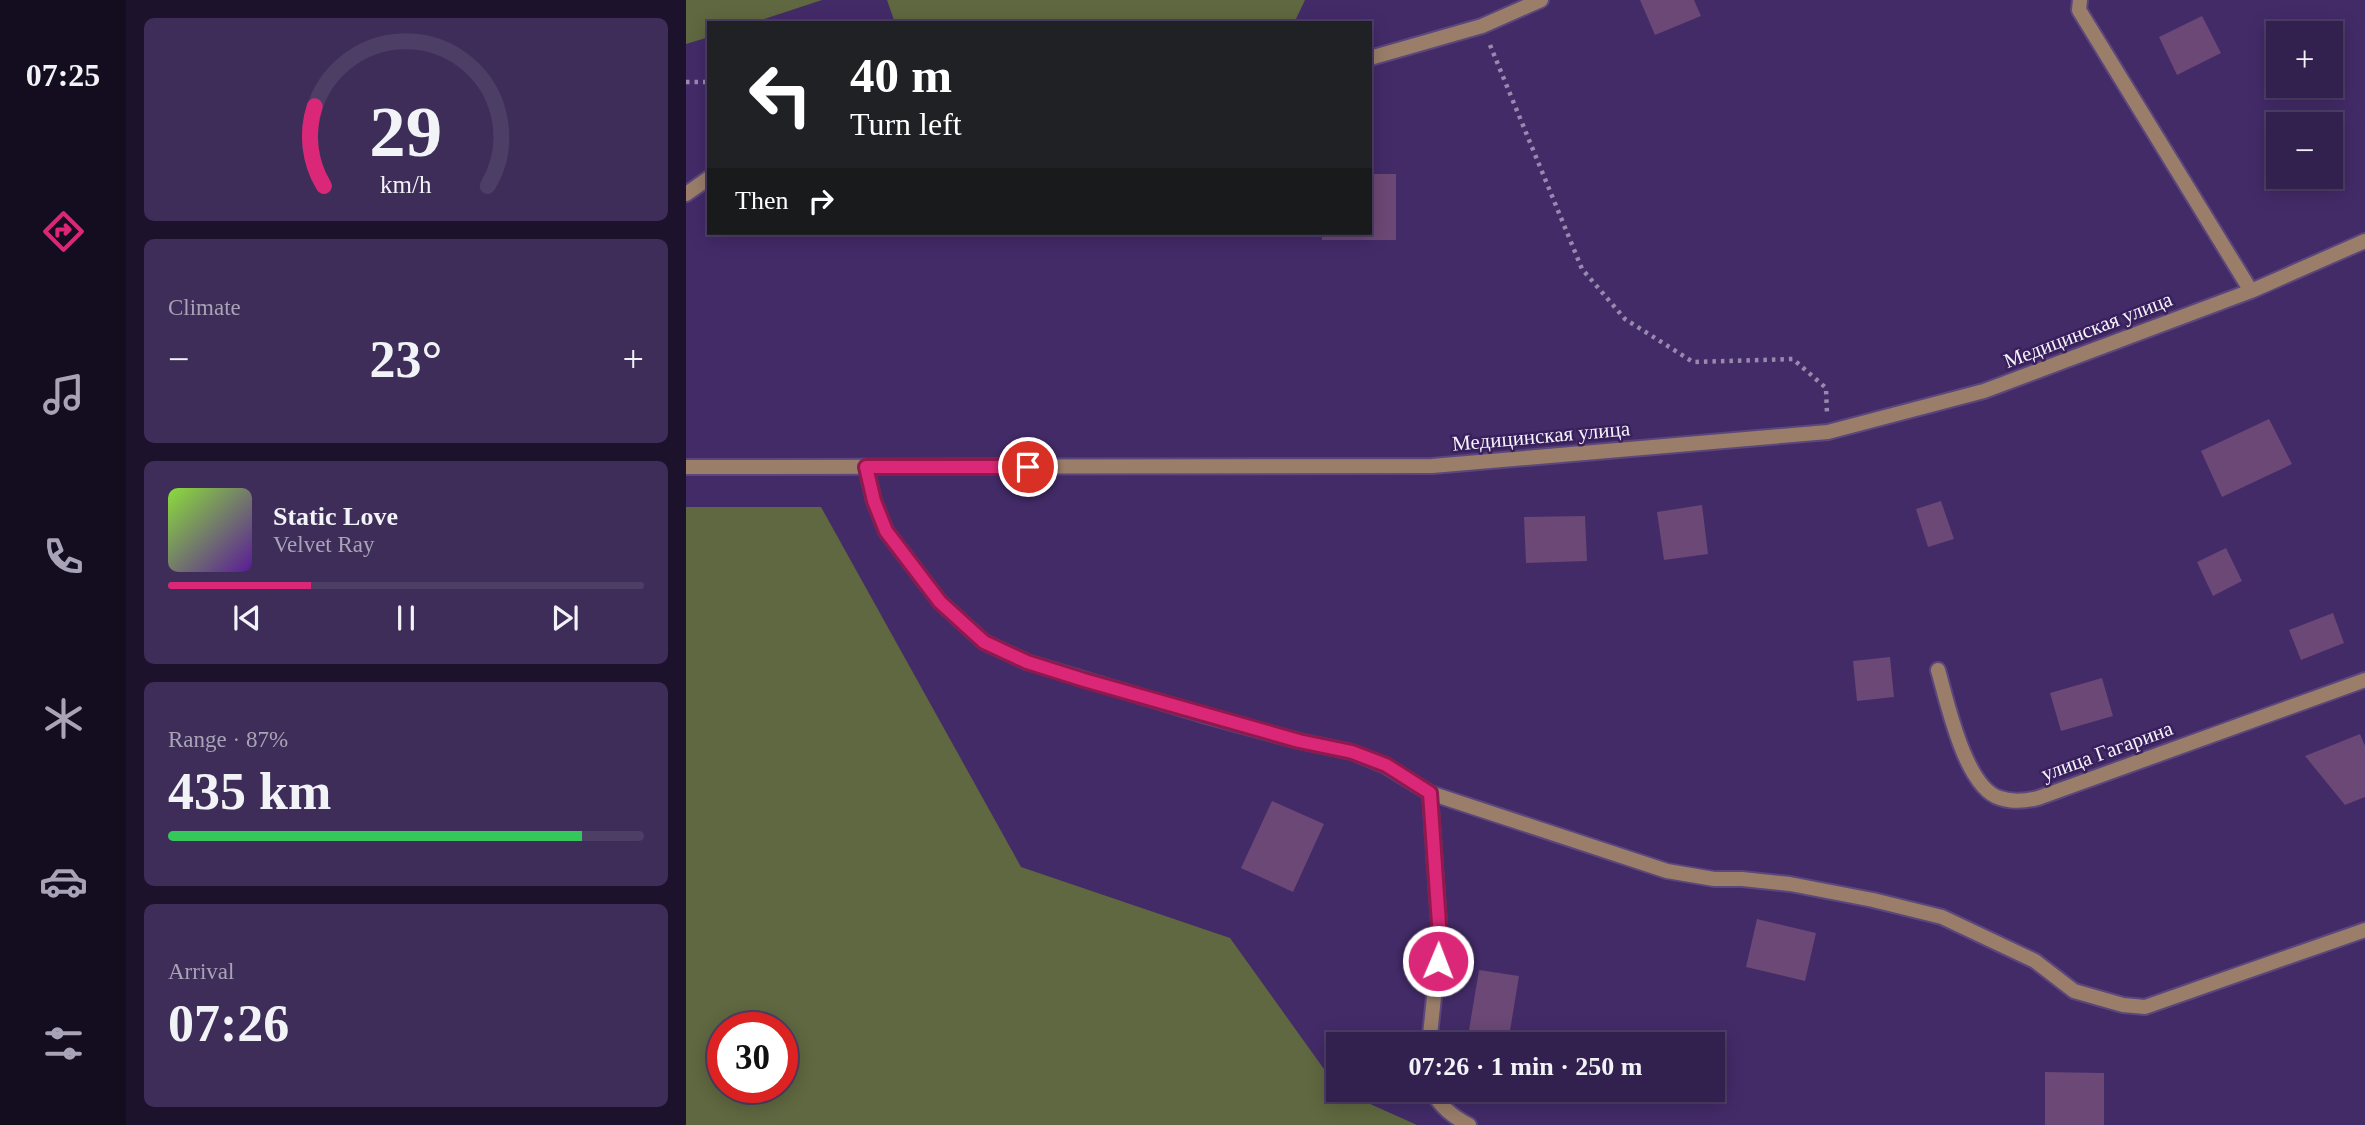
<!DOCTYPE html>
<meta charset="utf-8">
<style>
body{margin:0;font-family:Georgia,serif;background:#3d2d58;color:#f1f3f6;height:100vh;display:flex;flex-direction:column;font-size:26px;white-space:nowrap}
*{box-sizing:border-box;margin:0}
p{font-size:23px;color:#a8a3b6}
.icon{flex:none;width:38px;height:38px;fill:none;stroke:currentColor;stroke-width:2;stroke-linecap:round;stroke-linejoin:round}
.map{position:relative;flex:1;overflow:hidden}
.panel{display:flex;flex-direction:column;gap:18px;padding:18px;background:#1c122b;width:560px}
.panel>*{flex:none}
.top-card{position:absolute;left:21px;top:21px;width:665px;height:214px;border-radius:0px;box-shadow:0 4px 18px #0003,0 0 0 2px #4d3e66;background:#202124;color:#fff;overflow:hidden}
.fabs{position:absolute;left:1580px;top:21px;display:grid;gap:14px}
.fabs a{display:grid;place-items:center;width:77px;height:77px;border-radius:0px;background:#32204e;box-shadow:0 4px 18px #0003,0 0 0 2px #4d3e66;font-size:35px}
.speed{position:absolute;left:21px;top:1012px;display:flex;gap:14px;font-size:35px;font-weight:700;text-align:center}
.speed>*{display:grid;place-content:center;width:91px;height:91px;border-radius:50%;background:#32204e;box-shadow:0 4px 18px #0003,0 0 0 2px #4d3e66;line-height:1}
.speed .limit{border:10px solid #d22;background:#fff;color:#111}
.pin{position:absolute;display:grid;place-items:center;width:60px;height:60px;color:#fff;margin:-30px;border:4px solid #fff;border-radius:50%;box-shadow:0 2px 7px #0007}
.me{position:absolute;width:77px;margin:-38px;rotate:1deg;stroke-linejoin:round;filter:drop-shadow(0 0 5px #0008)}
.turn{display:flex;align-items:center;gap:24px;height:147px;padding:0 28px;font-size:32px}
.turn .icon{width:91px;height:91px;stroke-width:2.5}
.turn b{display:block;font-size:49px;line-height:60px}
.then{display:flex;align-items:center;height:66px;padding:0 28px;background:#0003;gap:14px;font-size:26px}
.big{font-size:52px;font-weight:700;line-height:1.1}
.panel .card{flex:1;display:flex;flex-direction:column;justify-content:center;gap:10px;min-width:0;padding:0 24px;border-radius:10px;background:#3d2d58}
.panel .dial{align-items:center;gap:0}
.dial svg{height:182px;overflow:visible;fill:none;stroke:#4d3e66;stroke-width:7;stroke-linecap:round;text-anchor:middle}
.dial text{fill:#f1f3f6;stroke:none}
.song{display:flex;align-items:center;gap:21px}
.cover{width:84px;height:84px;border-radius:10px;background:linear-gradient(135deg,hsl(90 70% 55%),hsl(270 70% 35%))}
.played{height:7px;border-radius:4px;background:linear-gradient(90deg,#db2777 30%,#4d3e66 30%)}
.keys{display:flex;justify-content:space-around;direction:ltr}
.heat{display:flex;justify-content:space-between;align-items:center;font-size:38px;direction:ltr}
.charge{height:10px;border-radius:5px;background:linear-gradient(90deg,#34c759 87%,#4d3e66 0)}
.trip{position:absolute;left:640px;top:1032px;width:399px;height:70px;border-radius:0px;background:#32204e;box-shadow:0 4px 18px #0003,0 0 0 2px #4d3e66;font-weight:700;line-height:70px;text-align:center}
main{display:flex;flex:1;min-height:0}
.menu{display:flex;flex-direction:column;width:126px;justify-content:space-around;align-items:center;background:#140d1f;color:#a8a3b6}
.menu .icon{width:49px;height:49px}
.menu .selected{color:#db2777}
.menu b{font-size:32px;color:#f1f3f6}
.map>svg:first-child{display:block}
</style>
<main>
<nav class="menu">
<b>07:25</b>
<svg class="icon selected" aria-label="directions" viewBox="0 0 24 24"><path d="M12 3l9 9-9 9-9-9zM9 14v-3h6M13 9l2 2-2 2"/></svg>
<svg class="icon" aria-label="music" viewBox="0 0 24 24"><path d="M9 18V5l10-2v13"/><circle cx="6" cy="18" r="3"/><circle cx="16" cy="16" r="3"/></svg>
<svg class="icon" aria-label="phone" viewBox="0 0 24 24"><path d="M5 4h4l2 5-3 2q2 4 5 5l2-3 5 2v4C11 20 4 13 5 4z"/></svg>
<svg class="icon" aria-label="climate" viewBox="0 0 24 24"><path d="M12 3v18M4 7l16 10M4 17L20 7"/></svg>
<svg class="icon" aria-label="car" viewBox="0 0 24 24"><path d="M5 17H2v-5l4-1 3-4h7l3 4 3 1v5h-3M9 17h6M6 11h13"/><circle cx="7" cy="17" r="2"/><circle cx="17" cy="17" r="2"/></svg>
<svg class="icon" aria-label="filters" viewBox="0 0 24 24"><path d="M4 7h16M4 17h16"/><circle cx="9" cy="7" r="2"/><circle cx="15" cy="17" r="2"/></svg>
</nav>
<section class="panel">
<div class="card dial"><svg viewBox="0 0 100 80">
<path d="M14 69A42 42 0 1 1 86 69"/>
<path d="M14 69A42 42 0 0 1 10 34" stroke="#db2777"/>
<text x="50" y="56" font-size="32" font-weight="700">29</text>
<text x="50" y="72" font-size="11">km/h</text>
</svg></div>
<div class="card"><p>Climate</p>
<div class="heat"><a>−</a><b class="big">23°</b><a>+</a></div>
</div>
<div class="card">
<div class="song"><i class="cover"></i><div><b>Static Love</b><p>Velvet Ray</p></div></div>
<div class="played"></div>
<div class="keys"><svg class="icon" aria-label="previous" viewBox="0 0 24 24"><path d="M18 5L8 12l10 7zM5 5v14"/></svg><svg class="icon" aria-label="pause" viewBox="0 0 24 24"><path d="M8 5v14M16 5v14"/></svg><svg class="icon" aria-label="next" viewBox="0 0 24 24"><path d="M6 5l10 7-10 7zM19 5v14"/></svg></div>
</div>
<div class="card"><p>Range · 87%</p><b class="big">435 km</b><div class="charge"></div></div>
<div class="card"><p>Arrival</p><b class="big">07:26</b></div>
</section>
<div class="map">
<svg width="1679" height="1125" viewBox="0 0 1679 1125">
<rect width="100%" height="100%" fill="#432b68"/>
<path fill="#5f6840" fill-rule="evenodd" d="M0,0H136L66,23H23V37L0,44Z
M201,0H619L608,23H209Z
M0,507H135L335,867L544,938L653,1090L731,1125H0ZM37,1027H96V1087H37Z"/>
<path fill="#6b4875" d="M954,0H1008L1015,16L969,35Z
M1516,16L1535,53L1491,75L1473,37Z
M684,174H710V240H636V233H684Z
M1583,419L1606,464L1536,497L1515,451Z
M1255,501L1268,539L1242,547L1230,509Z
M1016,505L1022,554L978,560L971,512Z
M899,516L901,561L840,563L838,517Z
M1540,548L1556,581L1527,596L1511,562Z
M1647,613L1658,643L1615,660L1603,630Z
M1204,657L1208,697L1171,701L1167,661Z
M1416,678L1427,716L1375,731L1364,693Z
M1674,734L1679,746V797L1659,805L1619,756Z
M586,801L638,824L607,892L555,868Z
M1071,919L1130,933L1119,981L1060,967Z
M793,970L833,976L822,1043L782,1036Z
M1359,1072L1418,1073V1125H1359Z"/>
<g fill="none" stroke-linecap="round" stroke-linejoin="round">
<defs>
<path id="minor" d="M1394,0L1393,10L1565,291
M684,58L796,26L855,0
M0,194L23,178
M0,467L746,466L1142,432L1298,391L1565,291L1679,241
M180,467L188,501L200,531L254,602L298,642L341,662L517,715L613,741L666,752L700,766L744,793L981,871L1028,879H1056L1104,884L1187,900L1256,917L1349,961L1388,991L1437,1005L1459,1007L1679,930
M1252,670C1261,701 1279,788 1314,798C1326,802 1340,801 1352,798L1679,680
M743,1045L754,939L744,793
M747,1090C751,1105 769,1118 783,1125"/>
</defs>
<use href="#minor" stroke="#5c477d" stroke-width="18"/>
<path stroke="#988aae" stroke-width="4.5" stroke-dasharray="3.5 5" stroke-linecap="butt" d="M804,45L896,269L939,319L1007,362L1107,359L1140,388L1141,414
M0,82H19"/>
<use href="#minor" stroke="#9a7e69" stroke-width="14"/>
</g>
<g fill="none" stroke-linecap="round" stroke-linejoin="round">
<defs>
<path id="route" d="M342,467H180L188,501L200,531L254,602L298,642L341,662L398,680L613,741L666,752L700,765L744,793L754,939L752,961"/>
</defs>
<use href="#route" stroke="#8e194d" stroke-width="18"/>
<use href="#route" stroke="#db2777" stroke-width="12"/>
</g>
<g text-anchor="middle" stroke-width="5" stroke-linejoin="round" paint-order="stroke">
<g font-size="21" fill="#f5f3fb" stroke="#39205d">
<text transform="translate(1402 330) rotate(-21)" y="7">Медицинская улица</text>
<text transform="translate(855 436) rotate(-5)" y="7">Медицинская улица</text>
<text transform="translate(1421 751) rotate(-20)" y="7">улица Гагарина</text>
</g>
</g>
</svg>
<div class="fabs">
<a>+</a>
<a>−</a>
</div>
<div class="speed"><div class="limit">30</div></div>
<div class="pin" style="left:342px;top:467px;background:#d93025"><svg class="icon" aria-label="arrive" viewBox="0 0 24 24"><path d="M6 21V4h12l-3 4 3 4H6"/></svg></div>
<svg class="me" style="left:752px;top:961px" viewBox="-20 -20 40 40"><circle r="17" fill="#db2777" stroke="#fff" stroke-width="3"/><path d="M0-11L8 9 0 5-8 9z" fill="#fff"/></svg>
<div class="trip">07:26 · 1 min · 250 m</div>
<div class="top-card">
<div class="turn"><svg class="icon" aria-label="left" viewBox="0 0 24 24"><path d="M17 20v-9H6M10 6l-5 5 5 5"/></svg><div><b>40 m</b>Turn left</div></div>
<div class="then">Then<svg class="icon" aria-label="right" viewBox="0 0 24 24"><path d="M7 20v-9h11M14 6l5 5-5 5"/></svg></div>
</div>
</div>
</main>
